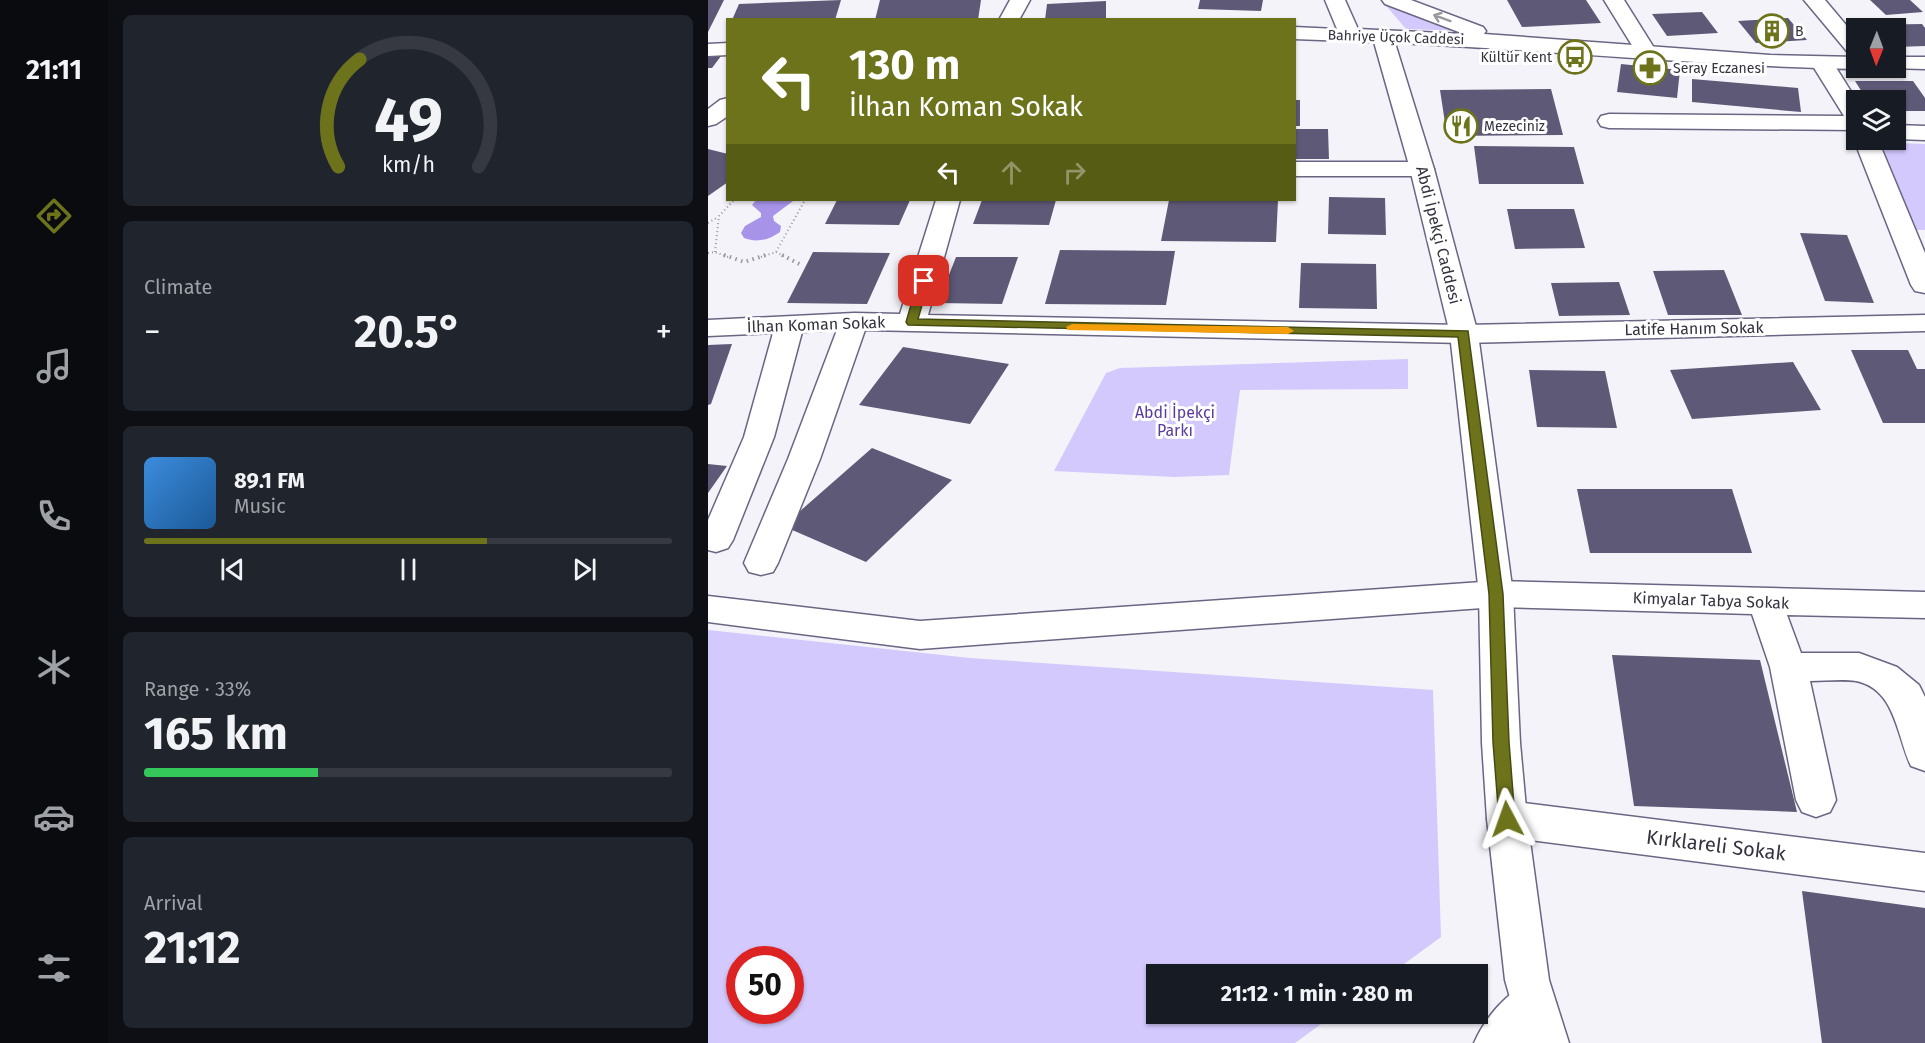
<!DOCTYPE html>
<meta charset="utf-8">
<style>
body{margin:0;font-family:"Fira Sans",sans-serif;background:#20242c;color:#f1f3f6;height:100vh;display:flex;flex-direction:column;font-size:22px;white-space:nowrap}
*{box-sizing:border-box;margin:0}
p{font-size:20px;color:#9ea1a6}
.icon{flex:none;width:33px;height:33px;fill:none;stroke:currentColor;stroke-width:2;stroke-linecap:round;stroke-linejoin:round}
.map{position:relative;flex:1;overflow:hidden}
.drawer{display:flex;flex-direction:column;gap:15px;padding:15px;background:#0d0f14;width:600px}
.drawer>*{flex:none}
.guide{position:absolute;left:18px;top:18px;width:570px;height:183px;border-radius:0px;box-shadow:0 2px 4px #0004;background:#6d731b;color:#fff;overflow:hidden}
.needle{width:39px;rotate:181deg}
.buttons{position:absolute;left:1138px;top:18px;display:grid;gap:12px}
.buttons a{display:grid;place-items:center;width:60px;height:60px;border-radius:0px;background:#171b24;box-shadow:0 2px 4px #0004;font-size:30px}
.speed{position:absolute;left:18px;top:946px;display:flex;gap:12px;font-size:30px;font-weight:700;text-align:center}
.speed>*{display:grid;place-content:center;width:78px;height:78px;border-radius:50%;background:#171b24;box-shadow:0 2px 4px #0004;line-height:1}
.speed .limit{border:9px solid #d22;background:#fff;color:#111}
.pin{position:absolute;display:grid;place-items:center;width:51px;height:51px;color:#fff;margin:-26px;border-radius:12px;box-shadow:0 3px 9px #0006}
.me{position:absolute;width:66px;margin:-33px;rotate:356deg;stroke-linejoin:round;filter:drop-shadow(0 0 4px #0008)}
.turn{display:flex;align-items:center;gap:21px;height:126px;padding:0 24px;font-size:27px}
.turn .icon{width:78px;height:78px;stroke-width:2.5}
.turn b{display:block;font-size:42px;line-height:51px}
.lanes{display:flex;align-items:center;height:57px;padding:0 24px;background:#0003;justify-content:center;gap:30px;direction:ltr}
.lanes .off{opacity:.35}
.big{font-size:45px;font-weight:700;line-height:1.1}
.drawer .tile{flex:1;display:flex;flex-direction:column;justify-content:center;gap:9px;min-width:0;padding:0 21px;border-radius:9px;background:#20242c}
.drawer .dial{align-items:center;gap:0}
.dial svg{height:156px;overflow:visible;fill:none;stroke:#363941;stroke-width:7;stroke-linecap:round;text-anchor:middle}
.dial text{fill:#f1f3f6;stroke:none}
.song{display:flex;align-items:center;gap:18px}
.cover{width:72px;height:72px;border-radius:9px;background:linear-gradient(135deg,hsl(210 70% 55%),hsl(210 70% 35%))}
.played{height:6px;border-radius:3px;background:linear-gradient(90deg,#6d731b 65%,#363941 65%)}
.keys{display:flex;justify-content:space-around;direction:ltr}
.heat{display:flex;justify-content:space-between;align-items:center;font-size:33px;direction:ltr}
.charge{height:9px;border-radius:4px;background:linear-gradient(90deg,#34c759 33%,#363941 0)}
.trip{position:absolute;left:438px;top:964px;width:342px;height:60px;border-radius:0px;background:#171b24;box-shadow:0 2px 4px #0004;font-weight:700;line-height:60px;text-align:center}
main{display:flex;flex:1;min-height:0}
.menu{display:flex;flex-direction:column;width:108px;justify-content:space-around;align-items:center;background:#090b0e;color:#9ea1a6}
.menu .icon{width:42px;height:42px}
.menu .selected{color:#6d731b}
.menu b{font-size:27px;color:#f1f3f6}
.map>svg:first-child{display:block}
</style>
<main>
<nav class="menu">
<b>21:11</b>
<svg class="icon selected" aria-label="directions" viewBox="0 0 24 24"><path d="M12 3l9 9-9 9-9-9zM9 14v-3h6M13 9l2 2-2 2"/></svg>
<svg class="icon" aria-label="music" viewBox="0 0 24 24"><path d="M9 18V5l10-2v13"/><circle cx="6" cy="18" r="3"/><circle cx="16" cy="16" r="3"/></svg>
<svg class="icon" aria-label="phone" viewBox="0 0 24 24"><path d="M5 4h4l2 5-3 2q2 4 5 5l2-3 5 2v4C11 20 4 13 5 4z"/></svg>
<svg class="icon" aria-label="climate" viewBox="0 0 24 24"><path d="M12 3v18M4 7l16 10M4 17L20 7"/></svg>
<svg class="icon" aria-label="car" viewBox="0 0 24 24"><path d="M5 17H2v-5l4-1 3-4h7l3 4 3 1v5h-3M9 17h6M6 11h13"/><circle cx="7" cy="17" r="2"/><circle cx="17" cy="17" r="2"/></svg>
<svg class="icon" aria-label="filters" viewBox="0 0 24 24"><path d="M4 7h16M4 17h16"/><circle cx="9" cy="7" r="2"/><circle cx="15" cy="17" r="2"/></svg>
</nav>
<section class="drawer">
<div class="tile dial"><svg viewBox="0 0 100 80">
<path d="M14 69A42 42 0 1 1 86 69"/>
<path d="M14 69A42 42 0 0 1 25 14" stroke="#6d731b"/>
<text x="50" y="56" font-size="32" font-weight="700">49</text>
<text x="50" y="72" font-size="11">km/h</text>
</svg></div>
<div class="tile"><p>Climate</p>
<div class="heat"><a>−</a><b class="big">20.5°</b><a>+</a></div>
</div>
<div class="tile">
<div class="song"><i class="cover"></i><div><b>89.1 FM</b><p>Music</p></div></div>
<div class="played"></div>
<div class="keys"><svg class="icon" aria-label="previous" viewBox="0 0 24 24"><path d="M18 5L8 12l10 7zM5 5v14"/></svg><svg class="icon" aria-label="pause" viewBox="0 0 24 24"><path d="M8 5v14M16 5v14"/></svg><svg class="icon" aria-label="next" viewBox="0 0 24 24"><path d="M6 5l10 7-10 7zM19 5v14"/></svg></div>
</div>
<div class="tile"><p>Range · 33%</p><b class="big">165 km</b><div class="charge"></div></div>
<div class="tile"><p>Arrival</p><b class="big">21:12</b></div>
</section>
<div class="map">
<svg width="1217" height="1043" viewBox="0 0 1217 1043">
<rect width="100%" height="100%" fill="#f4f3f9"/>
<path fill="#d3c9fd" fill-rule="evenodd" d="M673,0H677L758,31L698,29Z
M1166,142L1217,144V230H1204Z
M700,359V389L532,390L521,475L466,477L346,471L398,373L412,368Z
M0,630L262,658L725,690L733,937L681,975H448V1014H627L587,1043H0ZM32,960H82V1011H32Z"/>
<path fill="#a794e9" d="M48,200L85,201L65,216L66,221L73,226L72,232C61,240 49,243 36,238L33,233L37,226L53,217V213L44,205Z"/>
<path fill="#5e5976" d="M0,0H16L0,32Z
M133,0L127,20H24L31,4Z
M172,0H273L270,20H167Z
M492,0H555L553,11L490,9Z
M799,0H878L893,23L814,27Z
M1162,0H1202L1215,12L1178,15Z
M398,1V20H337L339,4Z
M994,12L1010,33L959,36L944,14Z
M1080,18L1099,40L1048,43L1030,21Z
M1214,24L1217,28V46L1188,47V28H1156L1153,25Z
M0,56H13L4,68H0Z
M913,64L972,70L969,98L909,92Z
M984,79L1090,88L1093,112L984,102Z
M1147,81H1205L1217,98V111H1188V100H1159Z
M843,89L855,135L739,136L732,90Z
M586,100H592V126H586Z
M586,129H620L621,159H586Z
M766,146L866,147L876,184H771Z
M0,149L20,154V182L0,196Z
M621,197L677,198L678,235L620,234Z
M129,200H202L191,225L117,224Z
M274,200H348L341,225L265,224Z
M461,200H570L568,242L453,241Z
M799,209H866L877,248L807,249Z
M1092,233L1139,235L1166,303L1117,301Z
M352,250L467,251L458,305L337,304Z
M105,252L182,253L159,304L79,303Z
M248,257H310L294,304L230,303Z
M593,263L668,264L669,309L591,308Z
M1016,270L1034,315H960L945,271Z
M911,282L922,315L851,316L843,283Z
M24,344L3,404L0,405V345Z
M195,347L301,364L262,424L151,405Z
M1143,350H1200L1209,369H1217V423H1175Z
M1085,362L1113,410L984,419L962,370Z
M821,370L897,371L909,428L829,427Z
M164,448L244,480L158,562L75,526Z
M0,464L19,466L0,493Z
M869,489H1024L1044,553H882Z
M904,655L1052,660L1089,812L926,806Z
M1094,891L1217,908V1043H1114Z"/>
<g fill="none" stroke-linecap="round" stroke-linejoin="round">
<defs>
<path id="minor" d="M302,0H322L311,20H291Z
M896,0H916L948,51L944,55L937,57L930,55Z
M1096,0H1117L1149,38V57L1142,55Z
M1114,57L1122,58L1149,101V130L901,128L893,126L890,121L893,116L901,114L1136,116L1103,63L1106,58Z
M20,98V116L8,124L0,126V109L12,100Z
M1188,125L1217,126V140L1188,139Z
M1149,136V140H1170L1217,253V293L1207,291L1203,285L1146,140Z
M586,162H714L723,164L726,169L723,174L714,176H586Z
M228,200H252L220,315L756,325L1217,315V331L756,343L157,330L112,459L70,563L65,572L53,575L41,572L36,563L80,459L129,330L94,332L66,437L25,540L20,548L8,552L0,550V520L36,437L65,333L0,336V320L146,313L192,314Z
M788,581L1217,592V618L1079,615L1093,653H1151L1189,667L1211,685L1217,697V771L1203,766C1189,737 1188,689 1148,681C1134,679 1116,681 1102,681L1128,800L1122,812L1108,817L1094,812L1088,800L1062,667L1044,614L788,607L212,649L0,622V596L212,621Z
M799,801L1217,853V891L799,837L785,831L779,819L785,807Z
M825,981L841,988L848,1003L841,1018L819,1043H766C777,1018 799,991 825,981Z"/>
<path id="major" d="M617,0H637L650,29L756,34L677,4L674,0H703L775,27L778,31L776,34L1062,55L1149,57V68H1157L1149,69C995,66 841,50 687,43L726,169L770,334L805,594L812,743L819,819L841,980L861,1043H815L797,980L779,819L774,743L771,594L742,334L702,169L666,42L586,39V27L629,29Z
M20,43V55L0,56V44Z
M1188,57H1217V69L1180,68H1188Z"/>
</defs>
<use href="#minor" stroke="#6b6583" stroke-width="3"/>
<use href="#major" stroke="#6b6583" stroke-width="3"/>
<path stroke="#98969f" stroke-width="2" stroke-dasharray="1 3" stroke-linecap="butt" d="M0,223L10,217
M7,252L11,216L26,200
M68,252L77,257
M0,253L7,252L20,257
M53,257L68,252L97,200"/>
<path stroke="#98969f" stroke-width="4" stroke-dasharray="1.5 4.5" stroke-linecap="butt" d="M16,255L36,262L58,255
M74,255L95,266"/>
<use href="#minor" fill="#fff" fill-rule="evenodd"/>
<use href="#major" fill="#fff" fill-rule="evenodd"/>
</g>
<defs><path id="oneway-shaft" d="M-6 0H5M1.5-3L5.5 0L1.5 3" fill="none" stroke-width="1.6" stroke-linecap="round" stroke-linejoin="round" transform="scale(1.5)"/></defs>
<use stroke="#9a989f" href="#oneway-shaft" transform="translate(734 18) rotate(-160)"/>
<path fill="#6d731b" stroke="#474b12" stroke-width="1.5" d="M216,278L221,281L210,319L760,331L795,594L801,742L807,819L805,824L799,826L793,824L791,819L785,742L781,594L750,337L200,325L198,322L210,281Z"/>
<path fill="#f59e0b" d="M364,324L580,327L586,331L580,334L360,330L358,327Z"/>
<defs>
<symbol id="building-ring" viewBox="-11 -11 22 22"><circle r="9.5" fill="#fff" stroke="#6d731b" stroke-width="1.5"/><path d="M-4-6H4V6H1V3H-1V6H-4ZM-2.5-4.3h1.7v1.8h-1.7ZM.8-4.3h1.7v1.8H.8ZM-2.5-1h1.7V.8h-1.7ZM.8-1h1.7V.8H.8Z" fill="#6d731b"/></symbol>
<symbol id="bus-ring" viewBox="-11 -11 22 22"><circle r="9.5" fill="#fff" stroke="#6d731b" stroke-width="1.5"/><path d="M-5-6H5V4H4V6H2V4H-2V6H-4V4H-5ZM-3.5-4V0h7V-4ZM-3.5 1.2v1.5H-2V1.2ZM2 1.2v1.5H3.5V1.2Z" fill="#6d731b"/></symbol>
<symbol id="pharmacy-ring" viewBox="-11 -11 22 22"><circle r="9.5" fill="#fff" stroke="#6d731b" stroke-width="1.5"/><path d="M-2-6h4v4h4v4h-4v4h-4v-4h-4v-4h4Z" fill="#6d731b"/></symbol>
<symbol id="restaurant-ring" viewBox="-11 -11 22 22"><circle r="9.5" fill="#fff" stroke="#6d731b" stroke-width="1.5"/><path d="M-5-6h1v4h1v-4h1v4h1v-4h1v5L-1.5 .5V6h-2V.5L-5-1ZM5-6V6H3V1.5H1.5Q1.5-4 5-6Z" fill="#6d731b"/></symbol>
</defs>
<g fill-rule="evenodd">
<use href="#building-ring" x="1045" y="12" width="38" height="38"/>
<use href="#bus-ring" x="848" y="38" width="38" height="38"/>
<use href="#pharmacy-ring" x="923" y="49" width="38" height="38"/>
<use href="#restaurant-ring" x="734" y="107" width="38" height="38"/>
</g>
<g text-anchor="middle" stroke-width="6" stroke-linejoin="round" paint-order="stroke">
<g font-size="14" fill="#35323f" stroke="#fff" text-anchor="start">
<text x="1087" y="36">B</text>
<text x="844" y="62" text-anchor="end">Kültür Kent</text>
<text x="965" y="73">Seray Eczanesi</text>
<text x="776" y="131">Mezeciniz</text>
</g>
<g font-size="14" fill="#35323f" stroke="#fff">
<text transform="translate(688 37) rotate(2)" y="5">Bahriye Üçok Caddesi</text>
</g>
<g font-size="16" fill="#35323f" stroke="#fff">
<text transform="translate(731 235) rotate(76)" y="6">Abdi İpekçi Caddesi</text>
<text transform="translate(108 324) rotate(-2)" y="6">İlhan Koman Sokak</text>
<text transform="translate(986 328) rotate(-1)" y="6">Latife Hanım Sokak</text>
<text transform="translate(1003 600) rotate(2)" y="6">Kimyalar Tabya Sokak</text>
</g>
<g font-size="16" fill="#5a3c9e" stroke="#fff">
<text x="467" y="418">Abdi İpekçi<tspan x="467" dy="18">Parkı</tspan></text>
</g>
<g font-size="20" fill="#35323f" stroke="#fff">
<text transform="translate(1008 845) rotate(7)" y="7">Kırklareli Sokak</text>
</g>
</g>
</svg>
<div class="buttons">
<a><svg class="needle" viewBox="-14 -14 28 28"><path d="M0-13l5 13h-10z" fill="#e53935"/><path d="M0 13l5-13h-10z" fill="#9ea1a6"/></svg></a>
<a><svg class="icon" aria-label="layers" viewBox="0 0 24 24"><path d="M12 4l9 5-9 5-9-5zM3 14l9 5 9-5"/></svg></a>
</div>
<div class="speed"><div class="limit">50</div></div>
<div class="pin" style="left:216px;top:281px;background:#d93025"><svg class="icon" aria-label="arrive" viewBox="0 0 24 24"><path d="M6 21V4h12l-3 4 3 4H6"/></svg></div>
<svg class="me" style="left:799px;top:819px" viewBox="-20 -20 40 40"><path d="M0-17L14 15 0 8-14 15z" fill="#6d731b" stroke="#fff" stroke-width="4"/></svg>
<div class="trip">21:12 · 1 min · 280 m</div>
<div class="guide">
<div class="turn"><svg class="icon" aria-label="left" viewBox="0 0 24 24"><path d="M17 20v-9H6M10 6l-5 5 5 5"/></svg><div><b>130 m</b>İlhan Koman Sokak</div></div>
<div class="lanes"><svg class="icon" aria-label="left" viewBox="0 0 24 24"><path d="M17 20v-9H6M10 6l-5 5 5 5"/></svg><svg class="icon off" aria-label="ahead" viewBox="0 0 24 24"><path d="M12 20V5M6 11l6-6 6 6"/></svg><svg class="icon off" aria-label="right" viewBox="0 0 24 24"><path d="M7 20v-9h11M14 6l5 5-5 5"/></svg></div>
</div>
</div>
</main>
